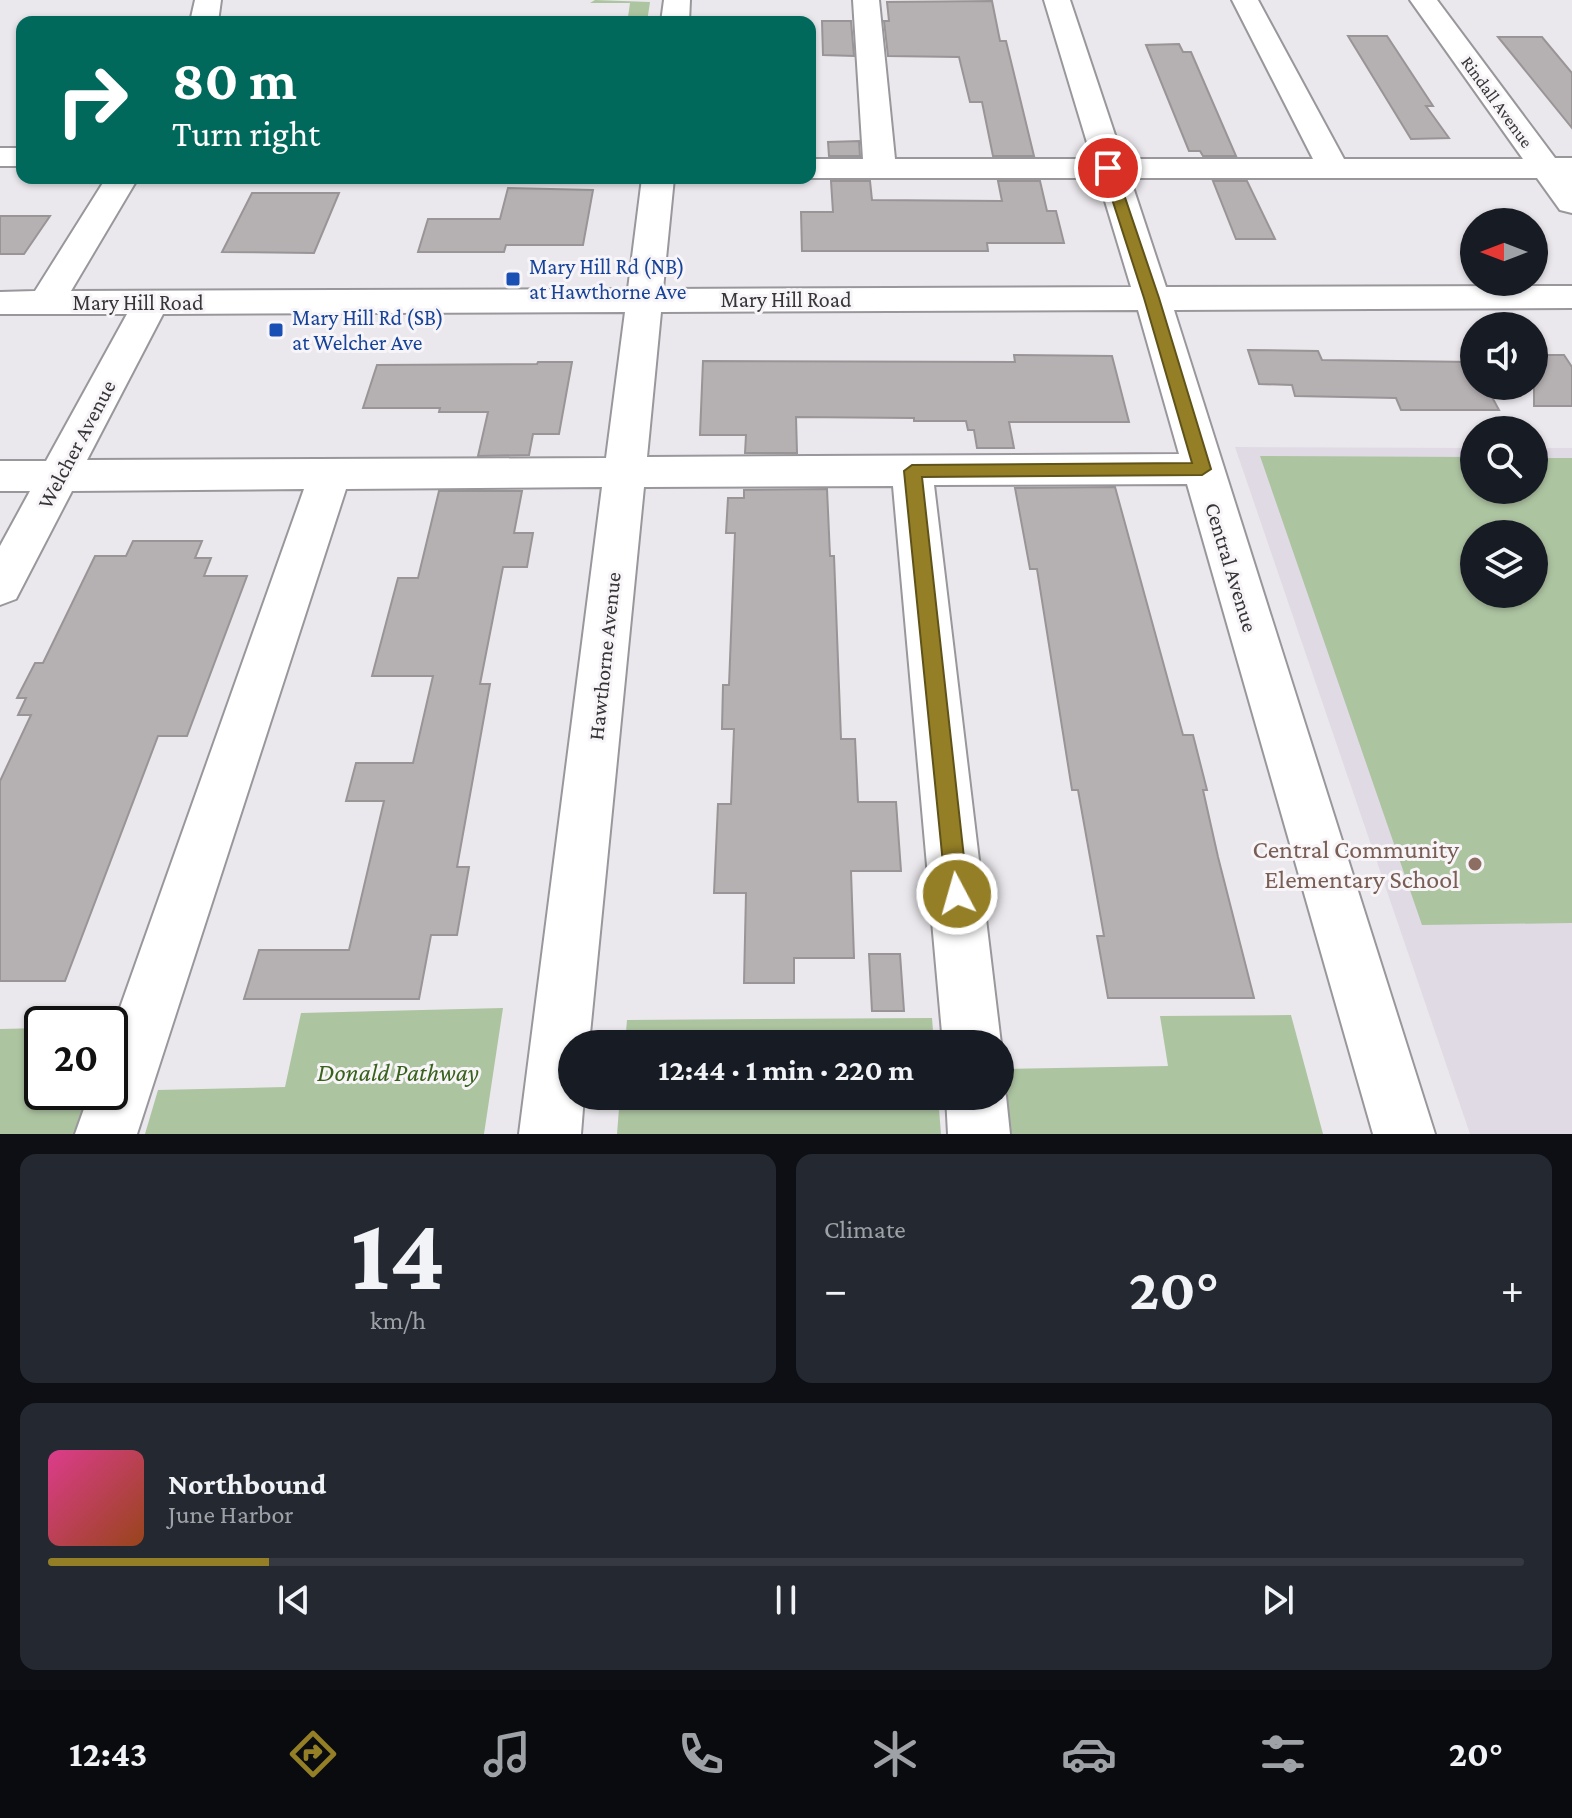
<!DOCTYPE html>
<meta charset="utf-8">
<style>
body{margin:0;font-family:"Crimson Pro",serif;background:#242831;color:#f1f3f6;height:100vh;display:flex;flex-direction:column;font-size:30px;white-space:nowrap}
*{box-sizing:border-box;margin:0}
p{font-size:26px;color:#9ea1a6}
.icon{flex:none;width:44px;height:44px;fill:none;stroke:currentColor;stroke-width:2;stroke-linecap:round;stroke-linejoin:round}
.map{position:relative;height:1134px;overflow:hidden}
.panel{display:flex;flex-direction:column;gap:20px;padding:20px;background:#0d0f14;flex:1}
.panel>*{flex:none}
.hud{position:absolute;left:16px;top:16px;width:800px;height:168px;border-radius:16px;box-shadow:0 2px 6px #0004;background:#00695c;color:#fff;overflow:hidden}
.needle{width:52px;rotate:270deg}
.fabs{position:absolute;left:1460px;top:208px;display:grid;gap:16px}
.fabs a{display:grid;place-items:center;width:88px;height:88px;border-radius:50%;background:#171b24;box-shadow:0 2px 6px #0004;font-size:40px}
.speed{position:absolute;left:24px;top:1006px;display:flex;gap:16px;font-size:40px;font-weight:700;text-align:center}
.speed>*{display:grid;place-content:center;width:104px;height:104px;border-radius:50%;background:#171b24;box-shadow:0 2px 6px #0004;line-height:1}
.speed .limit{border:4px solid #111;border-radius:12px;background:#fff;color:#111}
.pin{position:absolute;display:grid;place-items:center;width:68px;height:68px;color:#fff;margin:-34px;border:4px solid #fff;border-radius:50%;box-shadow:0 2px 8px #0007}
.me{position:absolute;width:88px;margin:-44px;rotate:354deg;stroke-linejoin:round;filter:drop-shadow(0 0 6px #0008)}
.turn{display:flex;align-items:center;gap:28px;height:168px;padding:0 24px;font-size:36px}
.turn .icon{width:104px;height:104px;stroke-width:2.5}
.turn b{display:block;font-size:56px;line-height:68px}
.big{font-size:60px;font-weight:700;line-height:1.1}
.panel .widget{flex:1;display:flex;flex-direction:column;justify-content:center;gap:12px;min-width:0;padding:0 28px;border-radius:16px;background:#242831}
.panel .dial{align-items:center;gap:0}
.dial b{font-size:104px;line-height:1}
.song{display:flex;align-items:center;gap:24px}
.cover{width:96px;height:96px;border-radius:12px;background:linear-gradient(135deg,hsl(330 70% 55%),hsl(20 70% 35%))}
.played{height:8px;border-radius:4px;background:linear-gradient(90deg,#947f26 15%,#363941 15%)}
.keys{display:flex;justify-content:space-around;direction:ltr}
.heat{display:flex;justify-content:space-between;align-items:center;font-size:44px;direction:ltr}
.panel .tiles{flex:1;display:grid;gap:20px;grid-template-columns:1fr 1fr}
.widget:last-child{grid-column:span 2}
.trip{position:absolute;left:558px;top:1030px;width:456px;height:80px;border-radius:40px;background:#171b24;box-shadow:0 2px 6px #0004;font-weight:700;line-height:80px;text-align:center}
.dock{display:flex;height:128px;justify-content:space-around;align-items:center;background:#090b0e;color:#9ea1a6}
.dock .icon{width:56px;height:56px}
.dock .current{color:#947f26}
.dock b{font-size:36px;color:#f1f3f6}
.map>svg:first-child{display:block}
</style>
<div class="map">
<svg width="1572" height="1134" viewBox="0 0 1572 1134">
<rect width="100%" height="100%" fill="#eae8ec"/>
<path fill="#e0dae5" fill-rule="evenodd" d="M1235,447L1474,448V490H1534V448H1572V1134H1470ZM1474,534H1534V594H1474Z"/>
<path fill="#adc4a1" fill-rule="evenodd" d="M595,0L650,2L647,22H601L610,17H628L630,3H590Z
M1260,456L1474,457V490H1534V458H1572V923L1422,925ZM1534,534V594H1474V534Z
M503,1008L484,1134H145L158,1090L285,1087L301,1013Z
M1291,1015L1323,1134H1011L1002,1069L1168,1066L1160,1016Z
M932,1018L934,1044H625L627,1020Z
M42,1028V1092H94L79,1134H0V1029Z
M620,1096H938L941,1134H617Z"/>
<path fill="#b5b0b2" stroke="#999496" stroke-width="2" d="M992,1L1000,41H1006L1034,156H993L982,102H970L959,57L888,56L884,21H889L887,2Z
M822,21H851L854,56L823,55Z
M1348,36H1387L1433,106H1426L1449,138L1411,139Z
M1498,37H1542L1572,73V128Z
M1179,44L1183,52H1191L1236,156H1203L1200,151H1189L1146,45Z
M859,141L860,156H829L828,142Z
M831,181H870L872,200L1002,201L998,181H1040L1047,211H1056L1064,243H987L988,251H802L801,212H833Z
M1213,181H1247L1275,239H1236Z
M508,188L593,190L583,245H506L504,252H418L428,219H500Z
M252,193H339L314,253L222,252Z
M0,216H50L24,254H0Z
M1248,350L1318,351L1322,360L1473,362L1474,386H1486L1499,410H1401L1396,398L1295,396L1292,385L1259,384Z
M1014,355L1112,356L1129,422H1009L1014,448H977L974,430H968L966,421H914V418L796,417L797,453H745L746,435H700L703,361L1015,362Z
M1534,355H1564L1572,367V406H1534Z
M538,362H572L559,434H533L529,455L478,456L488,412H439L440,408H363L377,365L537,364Z
M1115,487L1183,735H1193L1207,790H1203L1218,857L1254,998H1108L1097,936H1104L1090,857L1078,790H1072L1037,569H1030L1015,488Z
M827,489L830,556H834L841,739H855L858,802H896L901,871H851L854,958H794V983H744L746,893H714L718,804H731L734,729H722L723,685H729L735,533H726L728,498H744V490Z
M439,491H522L514,533H533L527,567H503L480,684H490L457,867H469L457,935H431L419,999H244L259,950H349L384,801H346L356,763H413L433,676H372L398,578H418Z
M133,541H202L195,558H211L204,576H247L187,736H158L65,981H0V781L31,715H18L26,698H17L35,663H43L95,556H126Z
M869,954H900L904,1011H872Z"/>
<g fill="none" stroke-linecap="round" stroke-linejoin="round">
<defs>
<path id="minor" d="M195,0H221L218,22H190Z
M664,0H690L689,22H661Z
M853,0H879L895,159H1092L1044,0H1070L1123,159H1313L1232,0H1258L1344,159H1523L1410,0H1437L1555,158H1572V213L1560,210L1537,178H1130L1166,287L1572,286V308L1174,310L1435,1134H1373L1187,484L934,485L1001,1044L1000,1047V1044H943L893,486L644,487L589,1044H572V1096H584L581,1134H519L602,487L346,489L137,1134H75L90,1092H110V1036L304,489L72,491L16,599L0,605V546L30,491H0V461H46L127,314H0V292L35,291L106,178H138L71,291L628,289L642,178H674L663,289L1131,287L1098,178H808L810,159H863ZM1138,310L1179,454L647,457L661,312ZM625,312L606,458L87,460L163,314Z
M0,148H22V166H0Z
M1000,1081L1006,1096L1010,1134H948L946,1096H1000Z"/>
</defs>
<use href="#minor" stroke="#99979b" stroke-width="4"/>
<use href="#minor" fill="#fff" fill-rule="evenodd"/>
</g>
<path fill="#947f26" stroke="#605319" stroke-width="2" d="M1108,164L1115,168L1159,298L1211,469L1202,475L922,477L968,894L965,902L957,905L949,902L946,894L904,471L912,465L1192,463L1144,298L1102,168Z"/>
<g fill="#1a4fb4" stroke="#f8f5f9" stroke-width="3">
<rect x="505" y="271" width="16" height="16" rx="4"/>
<rect x="268" y="322" width="16" height="16" rx="4"/>
</g>
<circle fill="#8d6e63" stroke="#f8f5f9" stroke-width="3" cx="1475" cy="864" r="8"/>
<g text-anchor="middle" stroke-width="6" stroke-linejoin="round" paint-order="stroke">
<g font-size="18" fill="#363537" stroke="#f8f5f9">
<text transform="translate(1497 102) rotate(54)" y="6">Rindall Avenue</text>
</g>
<g font-size="22" fill="#164399" stroke="#f8f5f9" text-anchor="start">
<text x="529" y="274">Mary Hill Rd (NB)<tspan x="529" dy="25">at Hawthorne Ave</tspan></text>
<text x="292" y="325">Mary Hill Rd (SB)<tspan x="292" dy="25">at Welcher Ave</tspan></text>
</g>
<g font-size="22" fill="#363537" stroke="#f8f5f9">
<text x="786" y="307">Mary Hill Road</text>
<text x="138" y="310">Mary Hill Road</text>
<text transform="translate(76 444) rotate(-62)" y="8">Welcher Avenue</text>
<text transform="translate(1232 567) rotate(73)" y="8">Central Avenue</text>
<text transform="translate(604 656) rotate(-84)" y="8">Hawthorne Avenue</text>
</g>
<g font-size="26" fill="#785e54" stroke="#f8f5f9" text-anchor="end">
<text x="1459" y="858">Central Community<tspan x="1459" dy="30">Elementary School</tspan></text>
</g>
<g font-size="26" font-style="italic" fill="#38621b" stroke="#f8f5f9">
<text x="398" y="1081">Donald Pathway</text>
</g>
</g>
</svg>
<div class="fabs">
<a><svg class="needle" viewBox="-14 -14 28 28"><path d="M0-13l5 13h-10z" fill="#e53935"/><path d="M0 13l5-13h-10z" fill="#9ea1a6"/></svg></a>
<a><svg class="icon" aria-label="sound" viewBox="0 0 24 24"><path d="M4 9h4l5-4v14l-5-4H4zM17 9q2 3 0 6"/></svg></a>
<a><svg class="icon" aria-label="search" viewBox="0 0 24 24"><circle cx="10" cy="10" r="6"/><path d="M15 15l6 6"/></svg></a>
<a><svg class="icon" aria-label="layers" viewBox="0 0 24 24"><path d="M12 4l9 5-9 5-9-5zM3 14l9 5 9-5"/></svg></a>
</div>
<div class="speed"><div class="limit">20</div></div>
<div class="pin" style="left:1108px;top:168px;background:#d93025"><svg class="icon" aria-label="arrive" viewBox="0 0 24 24"><path d="M6 21V4h12l-3 4 3 4H6"/></svg></div>
<svg class="me" style="left:957px;top:894px" viewBox="-20 -20 40 40"><circle r="17" fill="#947f26" stroke="#fff" stroke-width="3"/><path d="M0-11L8 9 0 5-8 9z" fill="#fff"/></svg>
<div class="trip">12:44 · 1 min · 220 m</div>
<div class="hud">
<div class="turn"><svg class="icon" aria-label="right" viewBox="0 0 24 24"><path d="M7 20v-9h11M14 6l5 5-5 5"/></svg><div><b>80 m</b>Turn right</div></div>
</div>
</div>
<section class="panel">
<div class="tiles">
<div class="widget dial"><b>14</b><p>km/h</p></div>
<div class="widget"><p>Climate</p>
<div class="heat"><a>−</a><b class="big">20°</b><a>+</a></div>
</div>
<div class="widget">
<div class="song"><i class="cover"></i><div><b>Northbound</b><p>June Harbor</p></div></div>
<div class="played"></div>
<div class="keys"><svg class="icon" aria-label="previous" viewBox="0 0 24 24"><path d="M18 5L8 12l10 7zM5 5v14"/></svg><svg class="icon" aria-label="pause" viewBox="0 0 24 24"><path d="M8 5v14M16 5v14"/></svg><svg class="icon" aria-label="next" viewBox="0 0 24 24"><path d="M6 5l10 7-10 7zM19 5v14"/></svg></div>
</div>
</div>
</section>
<nav class="dock">
<b>12:43</b>
<svg class="icon current" aria-label="directions" viewBox="0 0 24 24"><path d="M12 3l9 9-9 9-9-9zM9 14v-3h6M13 9l2 2-2 2"/></svg>
<svg class="icon" aria-label="music" viewBox="0 0 24 24"><path d="M9 18V5l10-2v13"/><circle cx="6" cy="18" r="3"/><circle cx="16" cy="16" r="3"/></svg>
<svg class="icon" aria-label="phone" viewBox="0 0 24 24"><path d="M5 4h4l2 5-3 2q2 4 5 5l2-3 5 2v4C11 20 4 13 5 4z"/></svg>
<svg class="icon" aria-label="climate" viewBox="0 0 24 24"><path d="M12 3v18M4 7l16 10M4 17L20 7"/></svg>
<svg class="icon" aria-label="car" viewBox="0 0 24 24"><path d="M5 17H2v-5l4-1 3-4h7l3 4 3 1v5h-3M9 17h6M6 11h13"/><circle cx="7" cy="17" r="2"/><circle cx="17" cy="17" r="2"/></svg>
<svg class="icon" aria-label="filters" viewBox="0 0 24 24"><path d="M4 7h16M4 17h16"/><circle cx="9" cy="7" r="2"/><circle cx="15" cy="17" r="2"/></svg>
<b>20°</b>
</nav>
